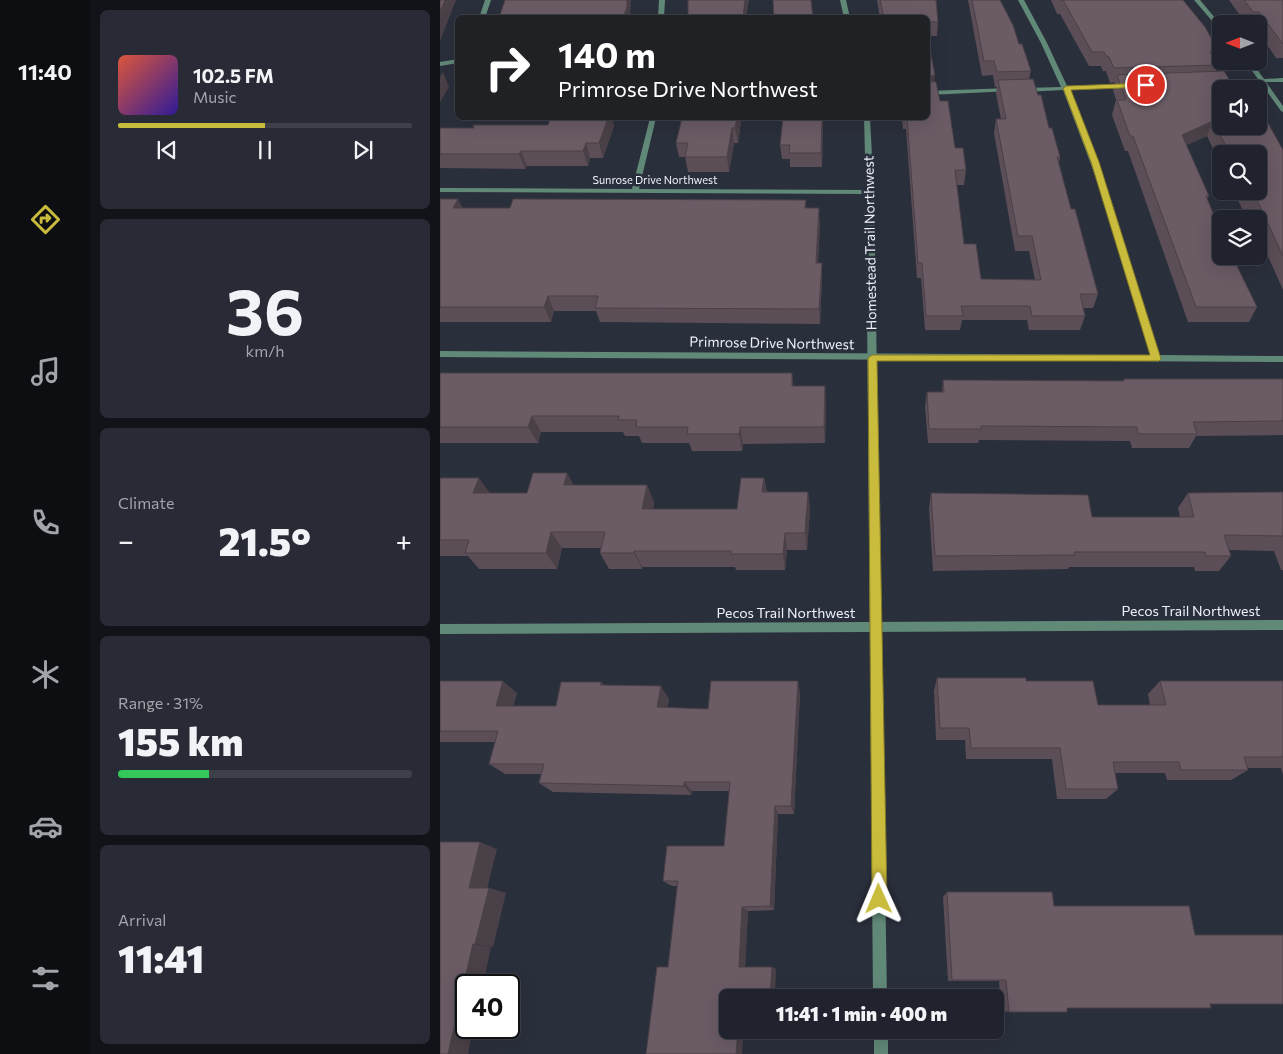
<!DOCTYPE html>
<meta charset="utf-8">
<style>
body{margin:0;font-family:Commissioner,sans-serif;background:#282b35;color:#f1f3f6;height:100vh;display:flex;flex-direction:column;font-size:19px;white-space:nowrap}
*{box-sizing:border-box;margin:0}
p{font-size:16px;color:#a2a4aa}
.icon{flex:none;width:28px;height:28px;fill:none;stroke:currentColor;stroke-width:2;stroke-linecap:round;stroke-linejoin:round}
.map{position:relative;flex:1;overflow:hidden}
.side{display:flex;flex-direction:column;gap:10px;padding:10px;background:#121319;width:350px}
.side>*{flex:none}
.top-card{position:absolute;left:15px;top:15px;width:475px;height:105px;border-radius:8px;box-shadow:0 5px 20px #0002,0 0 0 1px #3d4049;background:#202124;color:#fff;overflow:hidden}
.needle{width:32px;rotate:270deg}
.controls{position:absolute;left:772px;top:15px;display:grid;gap:10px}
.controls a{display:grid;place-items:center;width:55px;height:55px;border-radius:8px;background:#20232d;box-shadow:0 5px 20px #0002,0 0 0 1px #3d4049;font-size:25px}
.speed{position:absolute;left:15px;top:974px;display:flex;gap:10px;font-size:25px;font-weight:700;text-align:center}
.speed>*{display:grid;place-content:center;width:65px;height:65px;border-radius:50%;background:#20232d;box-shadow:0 5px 20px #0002,0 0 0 1px #3d4049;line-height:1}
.speed .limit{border:2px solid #111;border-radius:8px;background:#fff;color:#111}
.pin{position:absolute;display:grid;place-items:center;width:42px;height:42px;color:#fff;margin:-21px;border:2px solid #fff;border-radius:50%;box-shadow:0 1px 5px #0007}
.me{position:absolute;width:55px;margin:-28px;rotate:359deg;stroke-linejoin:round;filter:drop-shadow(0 0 4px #0008)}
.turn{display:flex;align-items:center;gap:18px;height:105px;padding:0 20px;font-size:22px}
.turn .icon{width:65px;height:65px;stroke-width:2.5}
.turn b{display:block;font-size:35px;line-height:42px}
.big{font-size:38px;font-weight:800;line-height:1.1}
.side .tile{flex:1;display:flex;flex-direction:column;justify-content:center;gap:8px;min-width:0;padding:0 18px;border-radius:8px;background:#282b35}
.side .dial{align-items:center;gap:0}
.dial b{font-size:65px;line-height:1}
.song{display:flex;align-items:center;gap:15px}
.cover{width:60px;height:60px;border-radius:8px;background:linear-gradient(135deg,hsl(10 70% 55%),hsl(250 70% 35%))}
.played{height:5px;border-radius:2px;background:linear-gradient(90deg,#c9bb3b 50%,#3d4049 50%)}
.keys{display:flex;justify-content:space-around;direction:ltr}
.heat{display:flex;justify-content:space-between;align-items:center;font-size:28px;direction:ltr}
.charge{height:8px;border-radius:4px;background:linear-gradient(90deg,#34c759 31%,#3d4049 0)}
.trip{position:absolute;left:279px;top:989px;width:285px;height:50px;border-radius:8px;background:#20232d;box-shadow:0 5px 20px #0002,0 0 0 1px #3d4049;font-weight:800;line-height:50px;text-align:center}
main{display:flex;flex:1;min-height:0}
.tab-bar{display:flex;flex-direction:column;width:90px;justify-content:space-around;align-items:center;background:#0d0e12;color:#a2a4aa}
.tab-bar .icon{width:35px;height:35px}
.tab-bar .selected{color:#c9bb3b}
.tab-bar b{font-size:22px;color:#f1f3f6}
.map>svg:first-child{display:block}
</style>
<main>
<nav class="tab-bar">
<b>11:40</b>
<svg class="icon selected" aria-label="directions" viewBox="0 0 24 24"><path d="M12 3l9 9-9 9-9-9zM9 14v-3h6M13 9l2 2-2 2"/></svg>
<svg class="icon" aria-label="music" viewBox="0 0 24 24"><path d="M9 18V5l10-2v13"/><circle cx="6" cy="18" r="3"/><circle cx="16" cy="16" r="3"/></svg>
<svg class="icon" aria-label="phone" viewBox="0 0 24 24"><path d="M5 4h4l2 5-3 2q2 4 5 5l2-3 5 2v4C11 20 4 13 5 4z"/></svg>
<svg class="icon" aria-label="climate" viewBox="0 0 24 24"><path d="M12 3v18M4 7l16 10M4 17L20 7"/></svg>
<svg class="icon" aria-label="car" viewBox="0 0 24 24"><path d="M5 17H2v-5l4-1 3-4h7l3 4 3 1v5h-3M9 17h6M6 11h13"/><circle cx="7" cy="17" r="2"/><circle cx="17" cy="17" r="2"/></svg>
<svg class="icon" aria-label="filters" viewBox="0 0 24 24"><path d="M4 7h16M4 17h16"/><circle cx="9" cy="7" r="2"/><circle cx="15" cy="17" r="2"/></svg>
</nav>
<section class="side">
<div class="tile">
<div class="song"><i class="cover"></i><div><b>102.5 FM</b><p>Music</p></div></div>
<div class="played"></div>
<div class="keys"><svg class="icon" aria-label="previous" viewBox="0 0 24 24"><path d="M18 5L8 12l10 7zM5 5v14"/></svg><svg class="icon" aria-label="pause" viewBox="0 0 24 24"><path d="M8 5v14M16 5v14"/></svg><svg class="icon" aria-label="next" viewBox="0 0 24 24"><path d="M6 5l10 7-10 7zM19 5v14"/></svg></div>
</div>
<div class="tile dial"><b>36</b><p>km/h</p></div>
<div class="tile"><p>Climate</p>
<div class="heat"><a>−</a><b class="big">21.5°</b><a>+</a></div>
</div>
<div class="tile"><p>Range · 31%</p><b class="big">155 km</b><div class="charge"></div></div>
<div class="tile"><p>Arrival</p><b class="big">11:41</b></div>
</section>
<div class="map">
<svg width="843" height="1054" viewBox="0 0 843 1054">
<rect width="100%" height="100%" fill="#2a2f3c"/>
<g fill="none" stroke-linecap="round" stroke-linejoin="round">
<path fill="#618978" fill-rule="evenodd" d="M45,0H51L45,18H39Z
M219,0H225L224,18H218Z
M578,0H584L607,43L627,86L687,84L690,86L687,88L629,90L662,175L719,355L843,356V362L0,357V351L711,355L655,175L623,90L584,92L581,90L584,88L621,87L601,43Z
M754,0H760L781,25V30L779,29Z
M18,59V63L0,66V62Z
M805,61H811L824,79L843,78V82H826L843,106V112L841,111L820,82L775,83V81L777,80L818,79Z
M570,88L573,90L572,91L488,95V91Z
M210,118H216L199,189L430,190L434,192L430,194L0,192V188L192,189Z
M843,620V630L0,634V624Z"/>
<path fill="#618978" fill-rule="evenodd" d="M400,0H406L410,18H404Z
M424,118H430L434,192L447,998H433L426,192Z
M434,1030H448V1054H434Z"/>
</g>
<path fill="#5b4e57" d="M437,0H496L498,22L497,36H488V18H440Z
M528,0H560L591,71L589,79L620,157L619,163L631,209L658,294L653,308H643L645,316L640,330H589L587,320H522L520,330H485L481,278H477L466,129H463L462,118H488L494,82L515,148L526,170L524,185H516L524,244L541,279L595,280L589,251H575L554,133L556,119H561L556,94L557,87H555L553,75L542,76Z
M611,0H743L779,52L775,60L778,65L776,72L781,89L843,150V290L819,236V219H811L809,213L803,211L794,191H819V154H781V165L767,136L746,145L769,196L767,199L781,232L817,307L809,322H748L688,151H685L672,115L676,100L673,90L675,82L670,83L666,71H663L661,66H649L620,14H617Z
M789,0H843V58H836L819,33V24H806Z
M111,118H173L172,119L174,126L163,158H150L148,166H87L85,169L0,168V128H34L108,125Z
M242,118H301V121L298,143H294L289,172H248L245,157H239L236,143Z
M383,118L382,167H350V159H342L340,145Z
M0,199L23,208H366L380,223L378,263H382V278L380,324L160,322L156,311H114L111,322H0Z
M0,373L354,386L386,403L385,443L303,444L302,451H252L249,443H202L199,436H185L183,432H101L98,443H0Z
M684,379H843V435L756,436L749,448H692L690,441L539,440L538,443H488L485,407L487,392H502L503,380L683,381Z
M127,473L133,485H207L214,503L213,509H297L324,478L327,492H368L370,510L367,550H347L345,570H296L295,567H202V569H169L160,553L161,548H122L117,569H39L28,556H0V478L50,493H87Z
M843,492V570H841L834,551L789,550L791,556L779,571H755L754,567H629L628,569L493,571L489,508L491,493L652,517H740L738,508L748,493Z
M497,678L586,681L658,705H710L708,694L720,681H843V775L841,768H808V770L791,780H727L725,773H675L678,789L666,799H617L612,759H526L525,740H496L494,691Z
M0,681L77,693L73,706H116L161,682L163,685L229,699L227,708L268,709L360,693L354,814H338L334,910L308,911L305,967L336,969L228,967L237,886H232L223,881L284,846L290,791H252L251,795L113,792L99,783L101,774H65L49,764L55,742H0Z
M507,892L614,906L770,1004L627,1008L569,1012L561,1011L559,981H508L503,897Z"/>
<path fill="#4a4047" d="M5,0H16L0,41V12Z
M187,0H191L190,18H183Z
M305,0H309L306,18H303Z
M3,72L9,87L0,102V77Z
M495,75L494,89L488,90V76Z
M167,118H173L172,119L174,126L163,158L159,143Z
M297,118H301V121L298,143L295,128Z
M382,118H383L382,167L381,153Z
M773,121L767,136L736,150L742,135Z
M292,128L294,143L289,172L287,157Z
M146,143L150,158L148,166L143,151Z
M81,151L87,166L85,169L79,154Z
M18,199L26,214L13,208Z
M379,208L380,223L377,278L376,263Z
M382,263V278L380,324L379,309Z
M108,296L114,311L111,322L104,307Z
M352,373L354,390L352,386Z
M385,386L386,403L385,443L384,427Z
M92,416L101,432L98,443L88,427Z
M300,427L303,444L302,451L299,434Z
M127,473L137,491L124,485Z
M39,478L52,496L33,493Z
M324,478L327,496L322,492Z
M207,485L214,503L210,526L202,509Z
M368,492L370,510L367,550L365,533Z
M111,532L122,548L117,569L106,553Z
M345,533L347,550L345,570L343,554Z
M194,551L202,567V569L194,553Z
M63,681L77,693L70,717L56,706Z
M358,681L360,693L354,814L351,806Z
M221,686L229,699L225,719L217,707Z
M244,782L252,791L251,795L244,786Z
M335,806L338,814L334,910L330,906Z
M40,842L57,849L46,893L29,888Z
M49,888L66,893L53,947L35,944Z
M302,907L308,911L305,969L299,967Z
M33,944L51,947L43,985H26V1028H33L28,1054H8Z
M332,967L336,969L335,998H330Z
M298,1030H304L302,1054H296Z"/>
<path fill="#6a5b65" stroke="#4a4047" d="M0,0H5L0,12Z
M65,0H187V7L183,18H59Z
M248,0H305L303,18H252V16H248Z
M333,0H371L373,18H334Z
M440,0H496L498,22H488V18H444Z
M532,0H560L573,25L579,44H582L591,71L557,72L554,61H544Z
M620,0H743L765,27L779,52H770L778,65L674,68L669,57H667L664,52H652L623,0Z
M804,0H843V44L819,12H813Z
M488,40L495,75L488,76V77Z
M784,71L795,89H781V126H819V107L843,150V256L816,198L811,196L809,191H819V154H790L773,121L742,135L769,196H766L781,232V256H792L817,307H756L693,136H690L677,100H686L677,75Z
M593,79L598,95H601L609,128H612L620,157H617L631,209H635L658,294H640L645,316H592L590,306H521L523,316H486L482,263H478L467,118H488V81L496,82L500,101H508L515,148H523L526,170H515L524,244H536L541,279L601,280L592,236H578L556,119H566L558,80Z
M111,118H168L159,143H146L143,151H81L79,154H0V128H34L33,125H108Z
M242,118H297L295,128H292L287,157H245L248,143H236Z
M343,118H382L381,153H349L350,145H340Z
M0,199H18L13,208H70L73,199L366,200L365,208H379L376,263H382L379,309L155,308L158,296H108L104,307H0Z
M0,373H352V386H385L384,427H300L299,434H247L248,427H196L197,420H178L179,416H92L88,427H0Z
M684,379H843V421L753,422L757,434H698L697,427L541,426V429H489L487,392H504L503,380L684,381Z
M93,473H127L124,485H207L202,509H297L301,478H324L322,492H368L365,533H345L343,554H291V551H194V553H160L165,532H111L106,553H25L29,540H0V478H39L33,493H87Z
M843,492V536L784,535L791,556H766L765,552H634L635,555L495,556L491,493L648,495L652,517H754L748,493Z
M497,678H586V681H653L658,705H726L720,681H843V757H804L808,770H741L739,762H673L678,789H626L620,748H531L529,728H500Z
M0,681H63L56,706H116L121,682H161L160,685L221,686L217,707L268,709L271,681H358L351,806H335L330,906L302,907L299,967H332L330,998H288V1030H298L296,1054H206L217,967H228L238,881H223L227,846H284L290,782H244V786L99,783L104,764H49L58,731H0Z
M0,842H40L29,888H49L35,944H33L8,1054H0Z
M507,892H612L614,906H749L755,935H843V1004H770L771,1008H627V1012H569L566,980H512Z"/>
<path fill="#c9bb3b" stroke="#837a26" d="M706,83L708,84V87L631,90L659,162L721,359L719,361H437L447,899L445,905L439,907L434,905L432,899L428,358L432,355H710L651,162L623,88L627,86Z"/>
<g text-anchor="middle" stroke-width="5" stroke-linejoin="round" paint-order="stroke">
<g font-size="11" fill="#eef1fb" stroke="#2a2f3c">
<text x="215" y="184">Sunrose Drive Northwest</text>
</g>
<g font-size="14" fill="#eef1fb" stroke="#2a2f3c">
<text transform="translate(430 243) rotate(-91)" y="5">Homestead Trail Northwest</text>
<text transform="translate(332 343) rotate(1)" y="5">Primrose Drive Northwest</text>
<text x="751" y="616">Pecos Trail Northwest</text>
<text x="346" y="618">Pecos Trail Northwest</text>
</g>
</g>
</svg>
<div class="controls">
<a><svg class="needle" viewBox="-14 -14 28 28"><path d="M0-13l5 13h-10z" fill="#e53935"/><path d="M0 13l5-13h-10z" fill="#a2a4aa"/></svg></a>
<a><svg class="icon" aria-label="sound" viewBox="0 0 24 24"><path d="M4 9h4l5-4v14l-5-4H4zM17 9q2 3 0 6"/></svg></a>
<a><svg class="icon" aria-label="search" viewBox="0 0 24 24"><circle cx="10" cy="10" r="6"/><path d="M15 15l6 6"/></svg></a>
<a><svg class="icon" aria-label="layers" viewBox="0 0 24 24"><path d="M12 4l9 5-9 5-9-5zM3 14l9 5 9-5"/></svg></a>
</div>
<div class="speed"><div class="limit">40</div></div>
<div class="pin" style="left:706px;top:85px;background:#d93025"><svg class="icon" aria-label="arrive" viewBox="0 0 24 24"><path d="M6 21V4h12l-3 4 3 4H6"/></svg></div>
<svg class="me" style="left:439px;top:899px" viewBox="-20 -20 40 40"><path d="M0-17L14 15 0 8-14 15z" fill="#c9bb3b" stroke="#fff" stroke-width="4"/></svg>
<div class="trip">11:41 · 1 min · 400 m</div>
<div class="top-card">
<div class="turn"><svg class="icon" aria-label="right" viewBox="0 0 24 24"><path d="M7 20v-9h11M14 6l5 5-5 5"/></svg><div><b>140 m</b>Primrose Drive Northwest</div></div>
</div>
</div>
</main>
